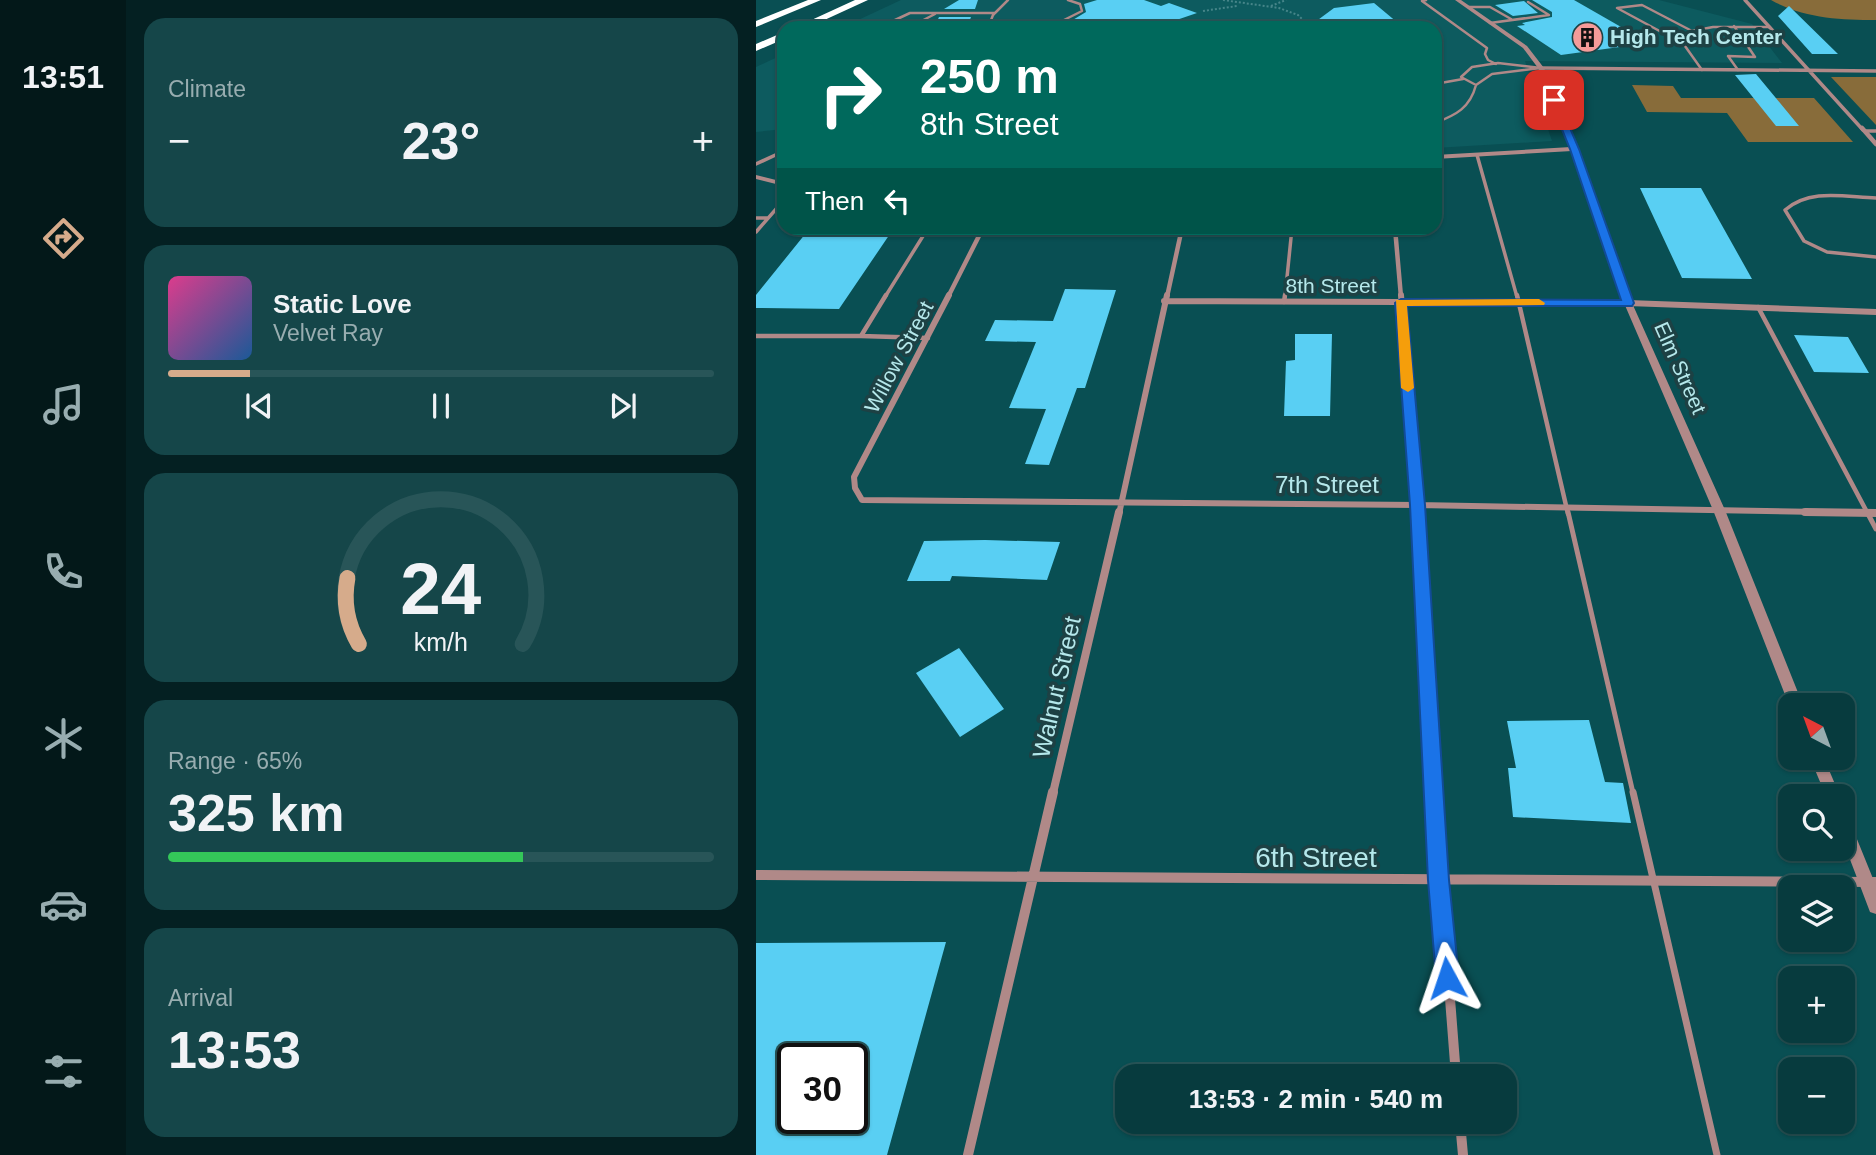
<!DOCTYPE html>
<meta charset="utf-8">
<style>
body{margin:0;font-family:Arial,sans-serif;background:#154649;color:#f1f3f6;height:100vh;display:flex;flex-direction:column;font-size:26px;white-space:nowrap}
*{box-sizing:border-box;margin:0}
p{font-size:23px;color:#98adb0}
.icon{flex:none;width:38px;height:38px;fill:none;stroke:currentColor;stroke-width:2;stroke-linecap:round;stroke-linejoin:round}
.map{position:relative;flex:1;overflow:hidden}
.drawer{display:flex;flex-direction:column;gap:18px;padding:18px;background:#042022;width:630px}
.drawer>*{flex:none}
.top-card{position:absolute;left:21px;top:21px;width:665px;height:214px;border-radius:21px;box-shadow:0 2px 5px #0004,0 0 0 2px #285558;background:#00695c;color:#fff;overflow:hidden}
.needle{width:46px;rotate:319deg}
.fabs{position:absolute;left:1022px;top:693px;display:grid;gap:14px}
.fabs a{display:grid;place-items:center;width:77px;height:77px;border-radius:14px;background:#073b3e;box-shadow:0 2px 5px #0004,0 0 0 2px #285558;font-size:35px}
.speed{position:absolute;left:21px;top:1043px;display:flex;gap:14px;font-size:35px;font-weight:700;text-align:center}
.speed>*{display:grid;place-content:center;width:91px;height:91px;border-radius:50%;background:#073b3e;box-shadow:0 2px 5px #0004,0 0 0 2px #285558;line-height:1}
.speed .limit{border:4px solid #111;border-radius:10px;background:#fff;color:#111}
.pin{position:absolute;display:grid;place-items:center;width:60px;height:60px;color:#fff;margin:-30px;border-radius:14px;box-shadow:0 4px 10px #0006}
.me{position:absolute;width:77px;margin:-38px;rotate:355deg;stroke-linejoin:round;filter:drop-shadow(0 0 5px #0008)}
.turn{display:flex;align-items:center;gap:24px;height:147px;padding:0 28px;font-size:32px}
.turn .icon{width:91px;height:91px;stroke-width:2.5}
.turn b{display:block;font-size:49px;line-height:60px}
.then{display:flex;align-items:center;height:66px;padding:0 28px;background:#0003;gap:14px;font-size:26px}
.big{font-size:52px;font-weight:700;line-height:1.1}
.drawer .card{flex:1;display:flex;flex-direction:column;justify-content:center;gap:10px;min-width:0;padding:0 24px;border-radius:21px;background:#154649}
.drawer .dial{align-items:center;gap:0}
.dial svg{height:182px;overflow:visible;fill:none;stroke:#285558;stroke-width:7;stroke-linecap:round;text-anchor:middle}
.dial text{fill:#f1f3f6;stroke:none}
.song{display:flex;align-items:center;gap:21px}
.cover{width:84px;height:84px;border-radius:10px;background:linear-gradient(135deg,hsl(330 70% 55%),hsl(210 70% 35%))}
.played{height:7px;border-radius:4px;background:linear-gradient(90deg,#d6ab8b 15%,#285558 15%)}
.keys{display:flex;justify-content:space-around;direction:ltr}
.heat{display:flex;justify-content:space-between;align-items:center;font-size:38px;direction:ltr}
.charge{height:10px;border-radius:5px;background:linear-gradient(90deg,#34c759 65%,#285558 0)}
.trip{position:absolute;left:359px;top:1064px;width:402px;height:70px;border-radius:21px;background:#073b3e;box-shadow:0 2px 5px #0004,0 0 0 2px #285558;font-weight:700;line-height:70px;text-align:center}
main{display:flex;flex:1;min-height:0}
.tabs{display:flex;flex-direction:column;width:126px;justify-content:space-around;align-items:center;background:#031819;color:#98adb0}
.tabs .icon{width:49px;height:49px}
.tabs .active{color:#d6ab8b}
.tabs b{font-size:32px;color:#f1f3f6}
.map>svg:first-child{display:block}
</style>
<main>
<nav class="tabs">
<b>13:51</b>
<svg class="icon active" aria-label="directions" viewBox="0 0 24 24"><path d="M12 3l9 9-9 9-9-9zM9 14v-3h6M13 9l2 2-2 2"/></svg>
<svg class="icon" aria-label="music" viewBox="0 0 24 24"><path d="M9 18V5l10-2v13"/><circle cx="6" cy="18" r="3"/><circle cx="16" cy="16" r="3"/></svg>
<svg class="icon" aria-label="phone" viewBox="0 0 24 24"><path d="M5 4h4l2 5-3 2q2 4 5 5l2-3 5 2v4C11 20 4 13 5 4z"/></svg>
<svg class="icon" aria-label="climate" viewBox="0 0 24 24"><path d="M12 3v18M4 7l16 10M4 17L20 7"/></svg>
<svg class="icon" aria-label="car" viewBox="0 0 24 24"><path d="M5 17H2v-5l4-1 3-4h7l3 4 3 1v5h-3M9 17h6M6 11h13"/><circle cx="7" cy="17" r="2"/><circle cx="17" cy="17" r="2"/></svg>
<svg class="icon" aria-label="filters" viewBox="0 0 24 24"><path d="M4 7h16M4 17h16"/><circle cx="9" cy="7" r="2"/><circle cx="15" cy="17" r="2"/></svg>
</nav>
<section class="drawer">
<div class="card"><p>Climate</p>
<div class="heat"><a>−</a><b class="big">23°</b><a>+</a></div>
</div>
<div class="card">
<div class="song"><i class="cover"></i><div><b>Static Love</b><p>Velvet Ray</p></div></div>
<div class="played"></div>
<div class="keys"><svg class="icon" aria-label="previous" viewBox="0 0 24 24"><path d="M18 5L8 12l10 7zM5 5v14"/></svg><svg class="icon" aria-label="pause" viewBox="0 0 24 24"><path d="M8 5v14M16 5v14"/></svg><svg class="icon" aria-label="next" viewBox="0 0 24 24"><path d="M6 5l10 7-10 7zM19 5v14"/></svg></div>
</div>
<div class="card dial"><svg viewBox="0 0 100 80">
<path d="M14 69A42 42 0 1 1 86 69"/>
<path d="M14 69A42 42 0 0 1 9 40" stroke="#d6ab8b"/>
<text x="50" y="56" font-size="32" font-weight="700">24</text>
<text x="50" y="72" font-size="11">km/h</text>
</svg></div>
<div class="card"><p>Range · 65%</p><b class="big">325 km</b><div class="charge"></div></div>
<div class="card"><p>Arrival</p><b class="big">13:53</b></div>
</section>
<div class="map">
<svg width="1120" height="1155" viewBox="0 0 1120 1155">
<rect width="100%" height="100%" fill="#094f53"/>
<path fill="#0d5b5f" d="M145,0H903L996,24L1026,63L769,61L796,141L679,148V28H85Z
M28,54V129L0,132V67Z"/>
<path fill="#886c3a" d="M1015,0H1120V20C1084,20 1047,18 1015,0Z
M1075,77H1120V125Z
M876,85L917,86L925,98H1058L1097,142H992L971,113L891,112Z"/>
<path fill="#59cff3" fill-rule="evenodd" d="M203,0H222L219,9H188Z
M341,0H388L405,6L413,3L441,13L397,28H317L315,21L330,12L328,4Z
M776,0H818L893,43L805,55L761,26L769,25L766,23L796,17V12Z
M768,1L782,13L757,16L739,5Z
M618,3L648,28H551L578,8Z
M1033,6L1082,54H1056L1022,16Z
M183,17H215L211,28H178Z
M1000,74L1043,126H1020L979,75Z
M884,188H945L996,279L926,278Z
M54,228H138L83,309L0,308V295Z
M309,289L360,290L329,388H321L293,465L269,464L290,409L253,408L280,342L229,341L239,320L297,321Z
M539,334H576L574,416H528L530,361L539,360Z
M1038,335L1092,337L1113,373L1058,372Z
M229,540L304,542L291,580L196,576L194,581H151L168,541Z
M203,648L248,709L204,737L160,673Z
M833,720L849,782L867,783L875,823L757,817L752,768H760L751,721Z
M190,942L131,1155H0V943ZM37,1059H96V1118H37Z"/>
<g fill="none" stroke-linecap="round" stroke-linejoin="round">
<path stroke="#468589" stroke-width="2" stroke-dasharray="2 2" stroke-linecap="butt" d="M467,0L523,8L542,15L548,21L545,28
M515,6L530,0
M447,11L481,6"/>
<path stroke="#b08988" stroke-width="2.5" d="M670,0L666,1L731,48L729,54L732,60L740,64
M886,5L936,31L924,39L911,35L861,8Z
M713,7H734L755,19
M734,23L793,15L772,2
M978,26L999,57L972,56L982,70
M232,27L304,22L326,11L324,4L312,0
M122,28L154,13H239
M152,28L179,14
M232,28L237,15L252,0
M936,31L957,27H1014
M924,39L946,70
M742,63L785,68L736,74L720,85L705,77L716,67Z
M679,84L707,79
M679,97L684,101L679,104
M679,123C700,115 714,108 720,85"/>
<path stroke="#b08988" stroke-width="3.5" d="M1109,131H1120
M721,155L761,297
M0,164L28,151
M1120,198C1089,197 1054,188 1029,210L1048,241L1071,252L1120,257
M0,218H12
M0,232L28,200
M129,297L172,228
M529,297L536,228"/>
<path stroke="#b08988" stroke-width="4.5" d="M761,295L812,514
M528,302L529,295
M1002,307L1112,514
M0,336H105L130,295
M105,336L172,338"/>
<path stroke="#b08988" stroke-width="5" d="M812,512L877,793
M1111,512L1120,529"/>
<path stroke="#b08988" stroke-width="7" d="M877,792L961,1155"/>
<path stroke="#b08988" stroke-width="3.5" d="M989,0L1107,130
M785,68L1120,71"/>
<path stroke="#b08988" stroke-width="4.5" d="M1106,128L1120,144
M639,228L645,297
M192,297L227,228
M411,297L426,228"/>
<path stroke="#b08988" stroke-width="6" d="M193,295L98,477L99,488L106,500L662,505L1120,513
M645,295L662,514
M408,301L872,303L1120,312
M363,514L411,295"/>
<path stroke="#b08988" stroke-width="8" d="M662,512L678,793
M1049,512L1120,513
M297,793L363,512"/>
<path stroke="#b08988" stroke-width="10" d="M678,792L700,1076
M0,875L1120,882
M704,1122L707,1155
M212,1155L297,792"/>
<path fill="#b08988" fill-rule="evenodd" d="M699,0H705L771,46L788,68L823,149L876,303L969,510L1047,705H1034V707L1033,705L957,510L868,303L816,151L679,159V155L815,147L782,68L767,48Z
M0,175L28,182V186L0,179Z
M1054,758H1068L1084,796H1070Z
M1087,815L1092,817L1120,886V914L1114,912L1087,841Z"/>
<path fill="#fff" fill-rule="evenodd" d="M52,0H65L0,27V21Z
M99,0H112L51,28H38Z
M28,32V39L0,51V44Z"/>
</g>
<path fill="#1a73e8" stroke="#114b97" stroke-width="2" d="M798,97L802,100L823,149L878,303L876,306H651L669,505L693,880L703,978L699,986L691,989L684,986L680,978L672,880L654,505L639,303L645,299L865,300L814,149L794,100Z"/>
<path fill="#f59e0b" d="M783,299L789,303L788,305L651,306L658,388L652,392L645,388L640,300Z"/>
<defs>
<symbol id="building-disc" viewBox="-11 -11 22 22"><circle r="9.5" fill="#f59b99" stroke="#1d4144"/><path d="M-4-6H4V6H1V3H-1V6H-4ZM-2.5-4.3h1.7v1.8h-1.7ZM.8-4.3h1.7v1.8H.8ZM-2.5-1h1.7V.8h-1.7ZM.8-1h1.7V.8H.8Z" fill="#111"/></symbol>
</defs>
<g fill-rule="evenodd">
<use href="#building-disc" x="814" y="20" width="35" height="35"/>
</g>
<g text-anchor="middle" stroke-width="7" stroke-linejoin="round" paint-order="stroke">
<g font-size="21" font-weight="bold" fill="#b5e8eb" stroke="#1d4144" text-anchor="start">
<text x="854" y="44">High Tech Center</text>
</g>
<g font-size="21" fill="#b5e8eb" stroke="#1d4144">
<text x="575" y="293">8th Street</text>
<text transform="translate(143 357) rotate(-62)" y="7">Willow Street</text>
<text transform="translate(924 368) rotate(66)" y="7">Elm Street</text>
</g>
<g font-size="24" fill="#b5e8eb" stroke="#1d4144">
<text x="571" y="493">7th Street</text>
<text transform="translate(301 687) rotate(-77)" y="8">Walnut Street</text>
</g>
<g font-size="28" fill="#b5e8eb" stroke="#1d4144">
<text x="560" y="867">6th Street</text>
</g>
</g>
</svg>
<div class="fabs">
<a><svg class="needle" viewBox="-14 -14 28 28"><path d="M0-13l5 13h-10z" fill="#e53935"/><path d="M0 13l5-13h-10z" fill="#98adb0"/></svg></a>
<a><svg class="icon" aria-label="search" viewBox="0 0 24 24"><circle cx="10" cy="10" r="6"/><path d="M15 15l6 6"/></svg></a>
<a><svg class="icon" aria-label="layers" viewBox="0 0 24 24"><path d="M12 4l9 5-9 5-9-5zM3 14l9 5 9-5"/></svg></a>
<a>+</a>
<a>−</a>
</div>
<div class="speed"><div class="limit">30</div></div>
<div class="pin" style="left:798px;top:100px;background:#d93025"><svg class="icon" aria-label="arrive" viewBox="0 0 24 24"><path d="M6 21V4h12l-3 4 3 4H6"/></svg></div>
<svg class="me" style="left:691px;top:978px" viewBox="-20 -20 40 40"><path d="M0-17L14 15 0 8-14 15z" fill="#1a73e8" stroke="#fff" stroke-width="4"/></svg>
<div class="trip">13:53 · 2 min · 540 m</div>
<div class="top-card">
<div class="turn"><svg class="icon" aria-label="right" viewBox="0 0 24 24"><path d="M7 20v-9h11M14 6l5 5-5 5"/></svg><div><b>250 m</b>8th Street</div></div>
<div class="then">Then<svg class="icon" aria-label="left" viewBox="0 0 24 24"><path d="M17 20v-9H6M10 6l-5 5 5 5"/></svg></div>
</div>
</div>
</main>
